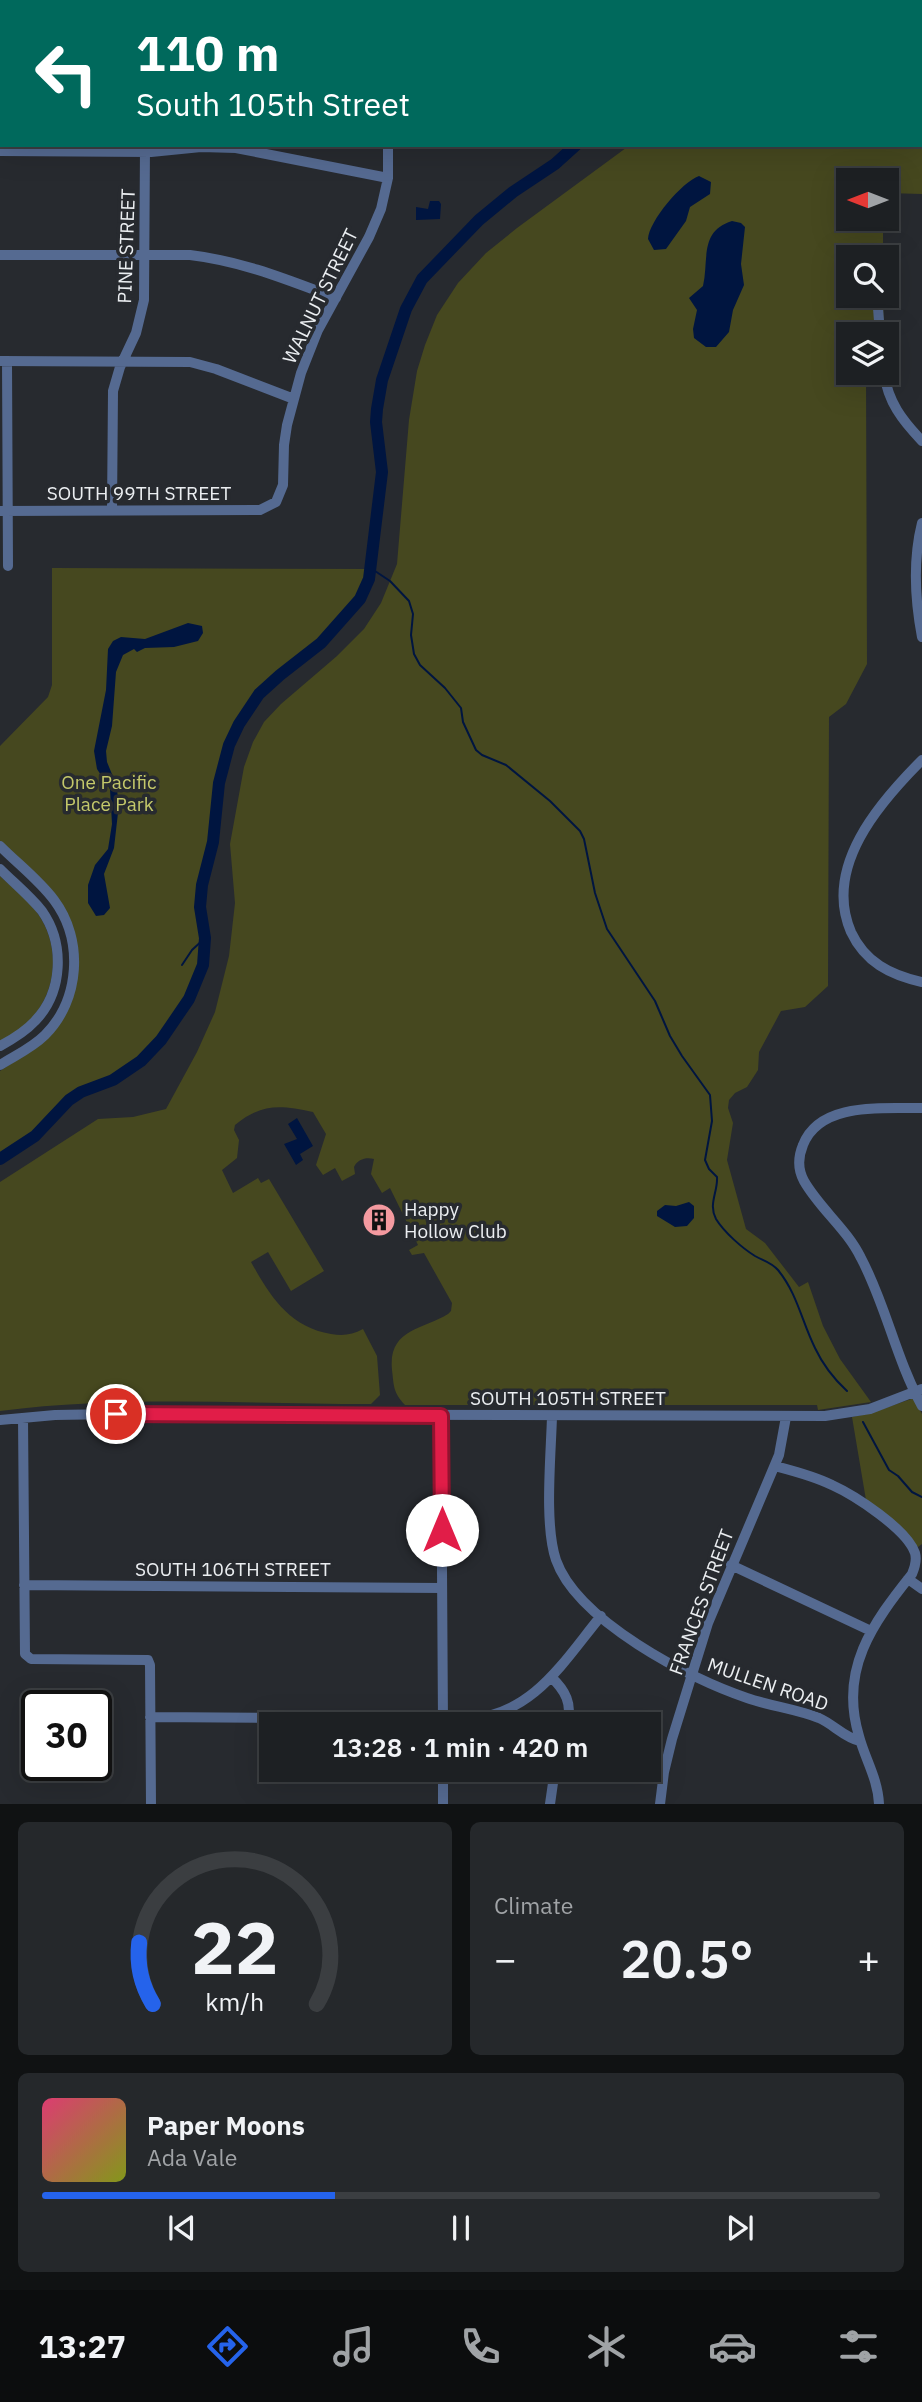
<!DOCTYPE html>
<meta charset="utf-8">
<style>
body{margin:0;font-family:"IBM Plex Sans",sans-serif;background:#25282b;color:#f1f3f6;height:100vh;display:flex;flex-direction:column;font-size:26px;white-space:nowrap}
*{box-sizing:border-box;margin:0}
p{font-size:23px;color:#a0a3a6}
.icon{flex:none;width:38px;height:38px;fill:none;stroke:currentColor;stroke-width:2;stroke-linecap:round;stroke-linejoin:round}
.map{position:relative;height:1804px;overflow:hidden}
.details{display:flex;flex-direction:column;gap:18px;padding:18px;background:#101213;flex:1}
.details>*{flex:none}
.banner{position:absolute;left:0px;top:0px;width:922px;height:147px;box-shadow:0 7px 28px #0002,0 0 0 2px #3b3e41;background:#00695c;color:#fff;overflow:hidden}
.needle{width:46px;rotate:270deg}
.controls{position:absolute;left:836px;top:168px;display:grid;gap:14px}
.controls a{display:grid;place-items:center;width:63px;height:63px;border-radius:0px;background:#1d2023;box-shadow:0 7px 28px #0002,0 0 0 2px #3b3e41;font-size:35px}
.speed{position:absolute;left:21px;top:1690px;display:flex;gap:14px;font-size:35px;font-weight:700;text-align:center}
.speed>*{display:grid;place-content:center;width:91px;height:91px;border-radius:50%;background:#1d2023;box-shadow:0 7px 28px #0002,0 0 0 2px #3b3e41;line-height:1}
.speed .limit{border:4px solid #111;border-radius:10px;background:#fff;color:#111}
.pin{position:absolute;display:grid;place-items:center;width:60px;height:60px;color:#fff;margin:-30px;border:4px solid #fff;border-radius:50%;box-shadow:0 2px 7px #0007}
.me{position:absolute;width:77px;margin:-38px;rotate:0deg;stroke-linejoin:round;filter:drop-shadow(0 0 5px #0008)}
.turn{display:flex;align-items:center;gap:24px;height:147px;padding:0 21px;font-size:32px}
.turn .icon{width:91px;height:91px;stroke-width:2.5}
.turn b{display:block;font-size:49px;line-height:60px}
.big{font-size:52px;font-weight:600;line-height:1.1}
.details .tile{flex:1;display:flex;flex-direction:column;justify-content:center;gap:10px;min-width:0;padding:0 24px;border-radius:10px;background:#25282b}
.details .dial{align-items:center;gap:0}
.dial svg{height:182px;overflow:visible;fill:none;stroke:#3b3e41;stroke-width:7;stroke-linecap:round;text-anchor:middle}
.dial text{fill:#f1f3f6;stroke:none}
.song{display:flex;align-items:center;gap:21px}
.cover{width:84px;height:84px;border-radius:10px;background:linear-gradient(135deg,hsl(340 70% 55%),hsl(70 70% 35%))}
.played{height:7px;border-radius:4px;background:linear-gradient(90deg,#2563eb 35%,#3b3e41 35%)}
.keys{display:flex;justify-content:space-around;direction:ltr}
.heat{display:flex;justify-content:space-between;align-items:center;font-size:38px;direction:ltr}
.details .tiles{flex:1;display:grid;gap:18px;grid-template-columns:1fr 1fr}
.tile:last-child{grid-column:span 2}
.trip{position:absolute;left:259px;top:1712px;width:402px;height:70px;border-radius:0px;background:#1d2023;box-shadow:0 7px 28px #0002,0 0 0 2px #3b3e41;font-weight:600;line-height:70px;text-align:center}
.menu{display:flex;height:112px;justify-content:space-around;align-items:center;background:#0c0d0e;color:#a0a3a6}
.menu .icon{width:49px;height:49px}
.menu .current{color:#2563eb}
.menu b{font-size:32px;color:#f1f3f6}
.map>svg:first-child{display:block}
</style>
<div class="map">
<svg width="922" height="1804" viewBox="0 0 922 1804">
<rect width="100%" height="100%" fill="#272a2f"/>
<path fill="#46481f" d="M811,0H922V194L887,193V180H849V219H883V257H849V296H883L884,334H849V373H866L867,664L846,704L829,717L828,986L805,1007L781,1011L759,1052L758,1070L747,1087L735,1093L729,1100L728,1108L733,1123L727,1160L746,1229L765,1243L799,1287L808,1282L823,1326L840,1359L871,1402L818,1410L817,1405H405C393,1392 394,1387 392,1370C388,1329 422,1330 448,1314L451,1311L452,1303L424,1253L412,1255L409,1250L418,1245L390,1188L382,1193L371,1174L374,1159C366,1157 358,1159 354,1167L355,1174L342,1181L335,1168L323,1175L316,1165L326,1134L313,1112C280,1105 262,1103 235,1125L234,1130L239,1140L237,1158L222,1170L233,1193L258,1178L261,1183L269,1179L324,1271L291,1291L268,1252L251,1262C270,1296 289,1327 331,1334C343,1336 352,1335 363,1329L377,1356L380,1395L371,1404C248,1404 123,1395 0,1411V1182L98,1119L133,1117L166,1109L197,1052L215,1012L229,956L235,903L230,844L244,767L253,742L264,722L281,704L337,656L364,629L381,603L397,564L409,420L417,371L425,345L437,315L458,283L486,253L517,228L630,145H920V2H809Z
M52,568L372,569C351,640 273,662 239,724C215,767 223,798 213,842C209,863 200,882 200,904C201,926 208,945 202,967C191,1009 153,1057 116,1078C100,1087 83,1090 68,1101C58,1109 53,1120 44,1129C31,1141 15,1149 0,1159V1071L44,1042L69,1007L79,967L78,949L70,921L0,842V746L48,697L52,685Z
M0,876C12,887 25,898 35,910C62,944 58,994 27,1023C20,1031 9,1036 0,1041Z
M914,1398L922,1414V1544L918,1547L866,1500L852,1417L871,1413Z"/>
<path fill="#001540" d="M699,176L711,182L710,194L690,207L686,221L666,249L654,250L648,239C649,221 682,182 699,176Z
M430,201H439L441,204L440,219L416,220V207L428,209Z
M732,221L741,223L745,227L741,264L744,285L733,310L729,332L716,347H706L694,338L693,329L697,310L689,298L703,286C709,261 699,231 732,221Z
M188,623L202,626L203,633L198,641L174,647L145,648L137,652L134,649L123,655L116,672L112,726L106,751L107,762L116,784L119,804L114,848L104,874L110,908L104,915L96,916L88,903V885L95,865L108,849L112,824L110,789L97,769L94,751L106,690L108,649L113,641L121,637L145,639Z
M297,1118L313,1146L300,1154L303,1160L296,1165L284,1144L297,1139L288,1124Z
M689,1202L694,1206V1218L687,1226L675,1227L657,1216V1211L665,1205L676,1206Z"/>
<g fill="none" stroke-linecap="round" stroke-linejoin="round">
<path stroke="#001540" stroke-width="2" d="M372,569L390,581L409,601L413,614L411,635L414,654L420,665L445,688L461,708L463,722L476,750L482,755L506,765L550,801L580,831L584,839L595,893L607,929L655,1001L670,1036L682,1056L710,1095L712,1121L705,1160L709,1169L717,1177C718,1192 708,1204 716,1219C724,1232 742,1248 755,1256C764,1261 771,1262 778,1270C797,1293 802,1322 815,1348C823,1365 834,1379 847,1391
M182,965L192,950L205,938
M863,1422L889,1470L898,1476L912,1492L922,1497"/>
<path stroke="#001540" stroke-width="12" d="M760,2L762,0
M0,1159L35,1136L69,1100L81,1092L113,1080L141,1061L161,1040L189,999L203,965L205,938L200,907L202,885L213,842L219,783L229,745L239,724L259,694L280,675L321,643L360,599L369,579L382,472L376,422L377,409L382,380L406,309L422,279L479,220L513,192L555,164L576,145"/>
<path stroke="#556a91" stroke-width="10" d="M388,0V2
M153,2V0
M0,35H2
M0,151L151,152L201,147L236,148L388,178
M0,255H190C242,261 288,280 336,298
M878,308L880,334
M0,361L190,362L216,369L294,399
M7,361L8,566
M884,373C888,402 902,420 922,441
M0,511L260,510L276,502L283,485L284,445L287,425L301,373L318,330L369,237L381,209L388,178V145
M112,511L113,391L120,367L136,333L144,300L145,146
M922,523C913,559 915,600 922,637
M922,760C879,803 823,867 851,932C865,962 890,975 922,982
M0,846C18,864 39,880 54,900C84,940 80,1000 45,1035C32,1048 16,1055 0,1065
M0,869C14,883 30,896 42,911C65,944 63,992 35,1021C25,1032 13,1039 0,1046
M922,1108C884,1109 820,1101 803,1145C798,1157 798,1170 804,1181C820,1209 847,1229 861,1258C886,1305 896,1359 922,1406
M441,1416L443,1723
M552,1416C551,1455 544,1525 556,1560C577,1620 689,1679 747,1698C770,1706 796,1709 819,1718C833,1724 845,1738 860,1741
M23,1418L25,1654L31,1659L148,1660L150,1665L151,1804
M0,1420L55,1415L115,1414L825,1416L870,1409L922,1389
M775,1466C794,1471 814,1476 832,1485C854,1495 907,1529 915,1553C917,1560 915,1567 912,1574C872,1624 839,1670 859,1736C865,1759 878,1779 879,1804
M731,1565L871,1631
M908,1579L922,1589
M24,1585L442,1588
M551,1677C565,1690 573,1704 567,1724
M150,1717L468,1719C533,1715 563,1662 601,1616
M443,1769V1804
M550,1804L555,1769
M660,1804L664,1772L672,1739L708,1623L779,1455L786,1417"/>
</g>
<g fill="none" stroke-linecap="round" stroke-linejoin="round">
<defs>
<path id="route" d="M116,1414L441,1416L442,1530"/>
</defs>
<use href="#route" stroke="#92132f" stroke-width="18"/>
<use href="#route" stroke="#e11d48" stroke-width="12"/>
</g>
<defs>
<symbol id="building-disc" viewBox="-11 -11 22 22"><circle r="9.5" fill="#f49aa0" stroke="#272a2f"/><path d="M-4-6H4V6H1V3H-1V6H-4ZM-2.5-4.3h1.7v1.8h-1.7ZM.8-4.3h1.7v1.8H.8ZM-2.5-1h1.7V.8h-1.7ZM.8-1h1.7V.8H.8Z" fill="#111"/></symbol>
</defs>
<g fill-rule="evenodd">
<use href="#building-disc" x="360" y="1201" width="38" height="38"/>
</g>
<g text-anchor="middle" stroke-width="7" stroke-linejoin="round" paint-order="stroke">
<g font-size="19" fill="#ebeef1" stroke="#272a2f">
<text transform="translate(126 246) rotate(-88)" y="7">PINE STREET</text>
<text transform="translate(320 296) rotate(-64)" y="7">WALNUT STREET</text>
<text x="139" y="500">SOUTH 99TH STREET</text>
<text x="568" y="1405">SOUTH 105TH STREET</text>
<text x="233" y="1576">SOUTH 106TH STREET</text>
<text transform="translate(701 1602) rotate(-70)" y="7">FRANCES STREET</text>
<text transform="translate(768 1684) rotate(19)" y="7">MULLEN ROAD</text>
</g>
<g font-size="19" fill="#c4c86a" stroke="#272a2f">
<text x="109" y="789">One Pacific<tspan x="109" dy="22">Place Park</tspan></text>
</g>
<g font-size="19" fill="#ebeef1" stroke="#272a2f" text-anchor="start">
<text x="404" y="1216">Happy<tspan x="404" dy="22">Hollow Club</tspan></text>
</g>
</g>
</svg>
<div class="controls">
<a><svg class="needle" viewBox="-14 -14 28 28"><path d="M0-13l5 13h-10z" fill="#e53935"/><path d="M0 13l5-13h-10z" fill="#a0a3a6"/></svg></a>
<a><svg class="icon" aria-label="search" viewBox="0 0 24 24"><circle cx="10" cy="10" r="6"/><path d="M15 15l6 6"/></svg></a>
<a><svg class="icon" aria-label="layers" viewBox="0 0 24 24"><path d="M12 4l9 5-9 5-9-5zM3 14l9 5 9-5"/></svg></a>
</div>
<div class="speed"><div class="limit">30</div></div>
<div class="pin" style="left:116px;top:1414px;background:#d93025"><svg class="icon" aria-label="arrive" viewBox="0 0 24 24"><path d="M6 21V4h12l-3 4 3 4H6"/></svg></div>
<svg class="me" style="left:442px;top:1530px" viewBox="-20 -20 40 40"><circle r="19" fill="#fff"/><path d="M0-13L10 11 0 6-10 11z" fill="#e11d48"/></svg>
<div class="trip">13:28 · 1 min · 420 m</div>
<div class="banner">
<div class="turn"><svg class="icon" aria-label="left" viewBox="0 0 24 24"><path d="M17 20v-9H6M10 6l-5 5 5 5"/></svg><div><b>110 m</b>South 105th Street</div></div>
</div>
</div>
<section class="details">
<div class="tiles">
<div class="tile dial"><svg viewBox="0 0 100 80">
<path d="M14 69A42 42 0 1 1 86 69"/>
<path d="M14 69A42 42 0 0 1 8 42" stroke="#2563eb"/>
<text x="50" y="56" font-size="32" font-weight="700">22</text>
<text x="50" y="72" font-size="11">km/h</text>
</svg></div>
<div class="tile"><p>Climate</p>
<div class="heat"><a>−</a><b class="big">20.5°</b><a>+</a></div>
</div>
<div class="tile">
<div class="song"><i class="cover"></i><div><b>Paper Moons</b><p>Ada Vale</p></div></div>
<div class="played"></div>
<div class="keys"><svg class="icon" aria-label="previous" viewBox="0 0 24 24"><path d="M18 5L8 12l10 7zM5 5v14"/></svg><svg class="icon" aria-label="pause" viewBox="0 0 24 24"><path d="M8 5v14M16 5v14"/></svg><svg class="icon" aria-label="next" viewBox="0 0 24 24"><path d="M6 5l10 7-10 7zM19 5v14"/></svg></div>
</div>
</div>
</section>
<nav class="menu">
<b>13:27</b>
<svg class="icon current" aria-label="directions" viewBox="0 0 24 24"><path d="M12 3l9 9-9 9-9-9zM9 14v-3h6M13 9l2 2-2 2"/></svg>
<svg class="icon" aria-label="music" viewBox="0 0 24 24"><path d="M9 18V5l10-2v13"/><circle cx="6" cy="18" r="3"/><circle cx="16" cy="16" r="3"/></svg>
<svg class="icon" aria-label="phone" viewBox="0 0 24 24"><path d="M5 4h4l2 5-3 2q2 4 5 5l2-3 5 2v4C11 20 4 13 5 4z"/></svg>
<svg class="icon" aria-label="climate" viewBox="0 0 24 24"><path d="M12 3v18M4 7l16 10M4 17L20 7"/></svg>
<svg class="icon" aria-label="car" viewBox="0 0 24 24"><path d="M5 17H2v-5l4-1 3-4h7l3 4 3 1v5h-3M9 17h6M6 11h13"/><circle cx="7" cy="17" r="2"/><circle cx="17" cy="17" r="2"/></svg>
<svg class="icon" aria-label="filters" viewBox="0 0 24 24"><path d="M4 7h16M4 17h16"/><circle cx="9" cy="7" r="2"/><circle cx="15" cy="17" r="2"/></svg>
</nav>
